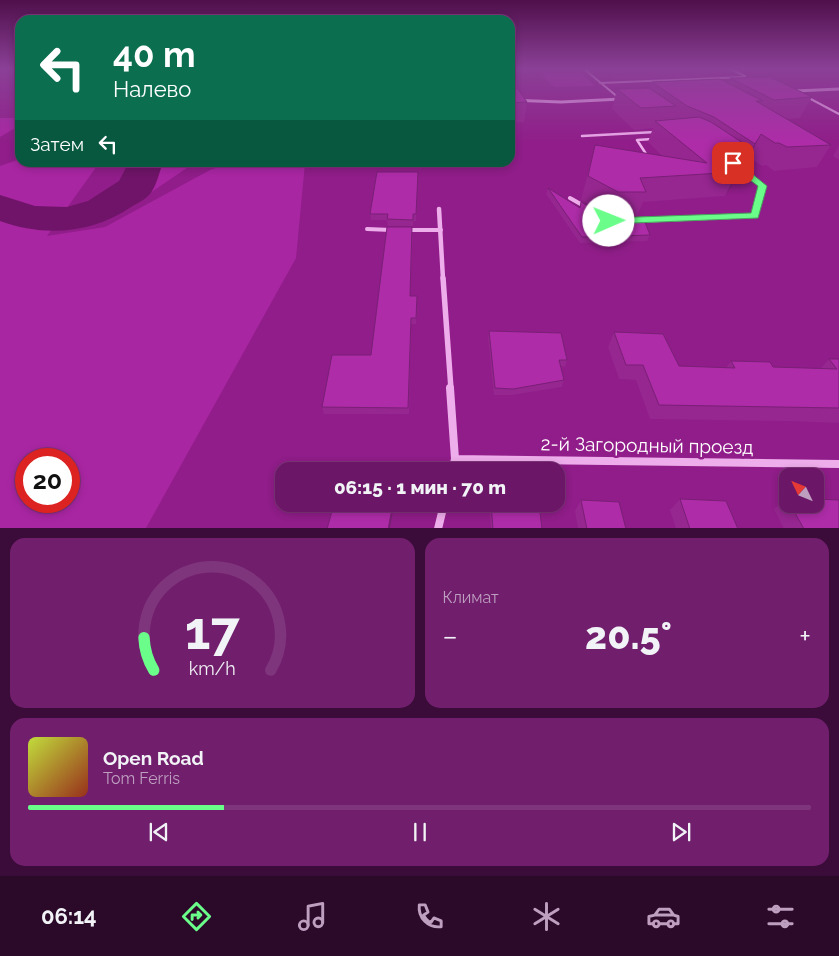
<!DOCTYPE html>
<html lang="ru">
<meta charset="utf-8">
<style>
body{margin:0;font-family:Raleway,sans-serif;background:#711f6d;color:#f1f3f6;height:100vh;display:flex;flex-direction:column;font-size:19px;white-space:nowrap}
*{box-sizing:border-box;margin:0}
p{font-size:16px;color:#be9fc0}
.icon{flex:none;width:28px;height:28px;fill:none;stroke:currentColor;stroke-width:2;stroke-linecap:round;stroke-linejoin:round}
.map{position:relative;height:528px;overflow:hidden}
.details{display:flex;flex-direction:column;gap:10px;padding:10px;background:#3b0c39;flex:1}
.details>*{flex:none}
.top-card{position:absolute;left:15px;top:15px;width:500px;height:152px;border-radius:15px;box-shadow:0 2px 8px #0003,0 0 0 1px #7f357b;background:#0b6e4f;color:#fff;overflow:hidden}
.needle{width:32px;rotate:313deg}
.tools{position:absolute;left:779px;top:468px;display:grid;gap:10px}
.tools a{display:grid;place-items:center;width:45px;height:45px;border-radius:10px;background:#6c1667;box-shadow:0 2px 8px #0003,0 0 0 1px #7f357b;font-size:25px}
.speed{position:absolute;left:15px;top:448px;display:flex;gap:10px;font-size:25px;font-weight:700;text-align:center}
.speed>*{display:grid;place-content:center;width:65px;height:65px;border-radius:50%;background:#6c1667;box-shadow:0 2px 8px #0003,0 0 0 1px #7f357b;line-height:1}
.speed .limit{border:8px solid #d22;background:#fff;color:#111}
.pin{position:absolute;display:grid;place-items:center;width:42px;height:42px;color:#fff;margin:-21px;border-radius:10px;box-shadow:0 2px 8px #0006}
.me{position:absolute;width:55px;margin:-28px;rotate:89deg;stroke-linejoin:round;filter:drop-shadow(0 0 4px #0008)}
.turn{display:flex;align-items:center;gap:18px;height:105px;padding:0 15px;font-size:22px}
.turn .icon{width:65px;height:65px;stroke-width:2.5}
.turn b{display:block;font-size:35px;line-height:42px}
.then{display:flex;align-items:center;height:48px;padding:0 15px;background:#0003;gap:10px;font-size:19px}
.big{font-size:38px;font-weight:800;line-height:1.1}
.details .tile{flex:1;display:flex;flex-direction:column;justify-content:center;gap:8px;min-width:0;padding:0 18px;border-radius:15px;background:#711f6d}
.details .dial{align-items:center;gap:0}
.dial svg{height:130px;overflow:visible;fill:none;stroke:#7f357b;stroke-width:7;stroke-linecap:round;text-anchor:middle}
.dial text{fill:#f1f3f6;stroke:none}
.song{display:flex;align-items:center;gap:15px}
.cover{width:60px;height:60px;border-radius:8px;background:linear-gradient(135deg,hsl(70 70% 55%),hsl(10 70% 35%))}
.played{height:5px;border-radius:2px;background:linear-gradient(90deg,#6bfd8a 25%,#7f357b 25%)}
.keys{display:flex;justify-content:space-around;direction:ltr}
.heat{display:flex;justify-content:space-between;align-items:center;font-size:28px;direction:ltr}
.details .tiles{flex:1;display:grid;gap:10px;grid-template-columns:1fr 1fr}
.tile:last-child{grid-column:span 2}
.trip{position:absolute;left:275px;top:462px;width:290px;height:50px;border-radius:15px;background:#6c1667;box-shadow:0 2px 8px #0003,0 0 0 1px #7f357b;font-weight:800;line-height:50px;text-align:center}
.tab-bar{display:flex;height:80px;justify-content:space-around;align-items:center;background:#2b0929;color:#be9fc0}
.tab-bar .icon{width:35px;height:35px}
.tab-bar .current{color:#6bfd8a}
.tab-bar b{font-size:22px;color:#f1f3f6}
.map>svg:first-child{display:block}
</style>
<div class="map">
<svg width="839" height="529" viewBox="0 0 839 529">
<rect width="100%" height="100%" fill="#901d89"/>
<path fill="#a926a3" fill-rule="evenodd" d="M537,69H576L595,86L554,87Z
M0,118H20V125L0,137Z
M20,159V162L99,163L47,236L105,227L210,170L230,163H305L296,258L146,528H0V166ZM26,459H69V501H26Z
M165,163H194L134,204Z"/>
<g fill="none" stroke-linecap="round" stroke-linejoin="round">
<path fill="#6f1468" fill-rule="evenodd" d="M129,162H163C159,173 157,185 150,194C145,200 137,203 131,207C91,234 44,237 0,221V195L35,206L67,207L88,201L119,181Z"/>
<path stroke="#eeadeb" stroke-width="2" d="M584,69L619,98
M730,69L745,76
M600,83L745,77
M807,97L839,114"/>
<path stroke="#eeadeb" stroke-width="2.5" d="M582,136L655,132
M648,157L637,140L652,139
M421,162L424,165
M738,167L762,185L760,192"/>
<path stroke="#eeadeb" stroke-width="4" d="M570,198L584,206
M639,221L755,216L761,191
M367,229L391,230
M408,230H441"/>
<path stroke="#eeadeb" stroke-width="3" d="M795,91L839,89
M510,100L561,102L621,99"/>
<path stroke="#eeadeb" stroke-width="4.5" d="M439,209L443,279"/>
<path stroke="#eeadeb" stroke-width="5.5" d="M443,278L451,389"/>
<path stroke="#eeadeb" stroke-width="8" d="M450,388L455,459L452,471
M455,459L839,464
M438,529L444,504"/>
</g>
<path fill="#962690" d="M604,69H725L722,75L617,79Z
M730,78L812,97L800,118L786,119L831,145L817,167L774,171L766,165L762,166L749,157L725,196L643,202L637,216L610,217L581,200L595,145L662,156L648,142L653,128L634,130L612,109L617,89L650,88L652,82L728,83Z
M510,82L527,102L524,122L510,123Z
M839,145V160L833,156Z
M418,172L416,221H413V226H388L387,220H371L370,214Z
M548,188L580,208L610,218L650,235L647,241L580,243L546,194Z
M413,233L410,296H417L416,324H411L409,414H324L322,407L371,355Z
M489,331L567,360L565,367L561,366L564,380L562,387L512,395H494L488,338Z
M614,332L679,366L726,368L731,361L773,367L820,369L829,359H839V423L785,421L650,419L636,380L619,379L608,347Z
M787,498L788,504H815L839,529H784L774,509Z
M680,499L738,529H676L670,510Z
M581,500L626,529H578L575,511Z
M490,504H539L542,529H491L489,507Z"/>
<path fill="#7a1f76" d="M761,134L749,157L743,167L755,144Z
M752,149L740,172L725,196L737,172Z
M393,504H394L390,529H388Z"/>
<path fill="#ae2ca8" stroke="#7a1f76" d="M770,77L812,97L774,100L730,78Z
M720,79L763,101H756L831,145L787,147L779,143H775L761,134L755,144L714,117L687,106L652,82Z
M510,82L514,84L527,102L510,103Z
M649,88L676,106L641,108L617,89Z
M699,117L711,122L752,149L737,172L640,178L646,192H618L588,176L595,145L707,163L655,121Z
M377,172H418L416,214H413V220L387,219L388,214H370Z
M548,188L580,208L581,202L610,218L643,217L650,235L582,237Z
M387,227H412L410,296H417L416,318H411L408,408L322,407L332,355H371Z
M489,331L561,333L567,360H559L564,380L513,389L495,388Z
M614,332L663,334L679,366L735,368L731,361L770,362L773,367L837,369L829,359H839V408L659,405L643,365H626Z
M680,499L726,501L738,529H690Z
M815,499L839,500V529H804L790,504H815Z
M581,500L619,502L626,529H587Z
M334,504H393L388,529H327Z
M491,504H539L542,529H493Z"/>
<linearGradient id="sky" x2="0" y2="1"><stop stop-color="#4f104b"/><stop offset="0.48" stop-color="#8b4097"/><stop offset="1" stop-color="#8b4097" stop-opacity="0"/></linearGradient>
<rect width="839" height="143" fill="url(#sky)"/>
<path fill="#6bfd8a" stroke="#46a45a" d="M730,161H736L767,186L758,218L609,224L604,221L609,218L751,213L758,186L730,165Z"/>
<g text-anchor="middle" stroke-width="5" stroke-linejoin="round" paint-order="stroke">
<g font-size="19" fill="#fff" stroke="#901d89">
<text transform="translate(647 445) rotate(1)" y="7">2-й Загородный проезд</text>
</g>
</g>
</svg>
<div class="tools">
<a><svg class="needle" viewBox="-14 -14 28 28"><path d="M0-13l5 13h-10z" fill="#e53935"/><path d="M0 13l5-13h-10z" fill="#be9fc0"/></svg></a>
</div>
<div class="speed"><div class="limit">20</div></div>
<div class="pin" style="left:733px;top:163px;background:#d93025"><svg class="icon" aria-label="arrive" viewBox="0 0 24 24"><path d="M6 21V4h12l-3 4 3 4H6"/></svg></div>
<svg class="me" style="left:609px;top:221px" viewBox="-20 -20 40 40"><circle r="19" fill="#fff"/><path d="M0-13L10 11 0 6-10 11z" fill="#6bfd8a"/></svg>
<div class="trip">06:15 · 1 мин · 70 m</div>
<div class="top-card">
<div class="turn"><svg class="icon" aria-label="left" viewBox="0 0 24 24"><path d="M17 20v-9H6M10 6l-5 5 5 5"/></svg><div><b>40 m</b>Налево</div></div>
<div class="then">Затем<svg class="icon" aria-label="left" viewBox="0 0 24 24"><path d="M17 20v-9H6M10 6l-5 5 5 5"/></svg></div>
</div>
</div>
<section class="details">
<div class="tiles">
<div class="tile dial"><svg viewBox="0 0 100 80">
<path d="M14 69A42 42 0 1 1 86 69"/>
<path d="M14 69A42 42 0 0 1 8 49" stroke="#6bfd8a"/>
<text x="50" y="56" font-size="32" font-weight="700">17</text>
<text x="50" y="72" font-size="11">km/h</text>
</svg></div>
<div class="tile"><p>Климат</p>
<div class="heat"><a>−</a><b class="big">20.5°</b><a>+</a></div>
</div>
<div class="tile">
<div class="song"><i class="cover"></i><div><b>Open Road</b><p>Tom Ferris</p></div></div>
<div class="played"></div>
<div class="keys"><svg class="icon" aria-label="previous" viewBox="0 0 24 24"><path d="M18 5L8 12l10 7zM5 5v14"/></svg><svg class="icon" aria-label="pause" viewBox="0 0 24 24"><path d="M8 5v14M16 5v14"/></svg><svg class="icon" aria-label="next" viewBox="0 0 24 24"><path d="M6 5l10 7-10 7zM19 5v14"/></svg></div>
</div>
</div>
</section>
<nav class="tab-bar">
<b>06:14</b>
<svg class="icon current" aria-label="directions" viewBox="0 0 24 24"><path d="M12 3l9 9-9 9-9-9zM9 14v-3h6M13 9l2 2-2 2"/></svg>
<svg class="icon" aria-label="music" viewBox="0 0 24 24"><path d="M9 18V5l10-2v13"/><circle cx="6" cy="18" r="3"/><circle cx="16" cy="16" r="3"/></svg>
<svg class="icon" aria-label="phone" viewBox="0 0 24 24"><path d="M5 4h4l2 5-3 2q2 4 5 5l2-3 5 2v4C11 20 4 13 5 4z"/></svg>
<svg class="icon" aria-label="climate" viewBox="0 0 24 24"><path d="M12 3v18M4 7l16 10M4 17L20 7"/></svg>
<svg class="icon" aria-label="car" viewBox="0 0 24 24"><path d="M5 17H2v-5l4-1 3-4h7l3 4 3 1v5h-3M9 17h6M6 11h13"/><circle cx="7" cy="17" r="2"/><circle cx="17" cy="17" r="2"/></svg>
<svg class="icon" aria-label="filters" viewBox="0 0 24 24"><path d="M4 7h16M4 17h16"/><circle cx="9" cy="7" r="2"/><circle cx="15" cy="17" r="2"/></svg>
</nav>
